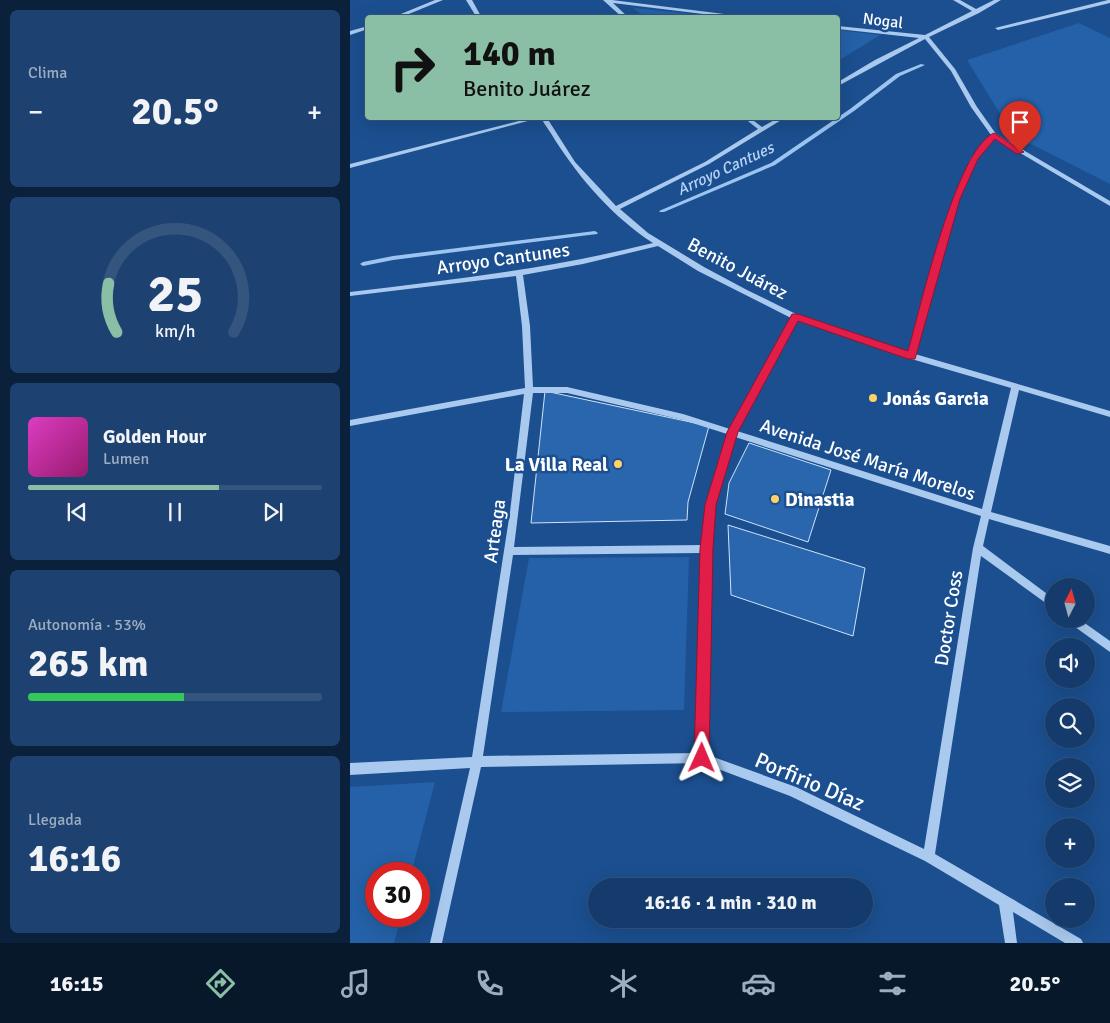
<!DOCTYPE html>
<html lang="es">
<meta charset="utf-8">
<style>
body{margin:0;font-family:Signika,sans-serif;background:#1d4271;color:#f1f3f6;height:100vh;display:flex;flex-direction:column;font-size:19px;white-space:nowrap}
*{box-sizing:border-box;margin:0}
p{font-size:16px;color:#9dadc1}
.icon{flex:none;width:28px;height:28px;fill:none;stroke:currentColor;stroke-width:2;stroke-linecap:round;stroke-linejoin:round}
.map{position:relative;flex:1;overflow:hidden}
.panel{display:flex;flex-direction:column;gap:10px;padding:10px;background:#0b203b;width:350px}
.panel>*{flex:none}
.guide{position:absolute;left:15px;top:15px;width:475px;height:105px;border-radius:5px;box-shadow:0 5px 20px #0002,0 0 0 1px #33557e;background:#8abfa5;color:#111;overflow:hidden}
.needle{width:32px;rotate:6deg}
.controls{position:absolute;left:695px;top:578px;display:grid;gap:10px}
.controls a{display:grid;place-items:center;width:50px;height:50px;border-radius:50%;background:#143b6b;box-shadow:0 5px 20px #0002,0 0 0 1px #33557e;font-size:25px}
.speed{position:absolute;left:15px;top:862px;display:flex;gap:10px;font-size:25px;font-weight:700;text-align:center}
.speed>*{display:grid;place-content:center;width:65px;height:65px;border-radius:50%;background:#143b6b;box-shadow:0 5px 20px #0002,0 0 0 1px #33557e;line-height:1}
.speed .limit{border:8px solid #d22;background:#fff;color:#111}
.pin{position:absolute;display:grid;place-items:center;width:42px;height:42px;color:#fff;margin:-51px -21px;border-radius:50% 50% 50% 0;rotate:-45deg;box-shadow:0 0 5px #0007}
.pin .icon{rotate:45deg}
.me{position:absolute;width:55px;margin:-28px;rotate:1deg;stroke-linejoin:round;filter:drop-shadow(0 0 4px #0008)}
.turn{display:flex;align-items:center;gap:18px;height:105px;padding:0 15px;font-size:22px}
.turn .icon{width:65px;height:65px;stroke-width:2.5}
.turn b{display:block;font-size:35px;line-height:42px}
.big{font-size:38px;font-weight:700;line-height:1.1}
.panel .tile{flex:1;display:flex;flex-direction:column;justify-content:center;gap:8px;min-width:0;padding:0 18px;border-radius:8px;background:#1d4271}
.panel .dial{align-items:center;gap:0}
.dial svg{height:130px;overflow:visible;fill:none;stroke:#33557e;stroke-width:7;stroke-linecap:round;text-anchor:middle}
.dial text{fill:#f1f3f6;stroke:none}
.song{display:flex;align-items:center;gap:15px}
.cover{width:60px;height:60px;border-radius:8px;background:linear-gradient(135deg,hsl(310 70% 55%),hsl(320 70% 35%))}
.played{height:5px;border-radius:2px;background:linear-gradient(90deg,#8abfa5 65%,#33557e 65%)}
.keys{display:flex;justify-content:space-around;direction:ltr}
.heat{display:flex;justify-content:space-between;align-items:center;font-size:28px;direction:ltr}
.charge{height:8px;border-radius:4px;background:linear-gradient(90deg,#34c759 53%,#33557e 0)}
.trip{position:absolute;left:238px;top:878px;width:285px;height:50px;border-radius:25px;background:#143b6b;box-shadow:0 5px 20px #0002,0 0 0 1px #33557e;font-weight:700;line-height:50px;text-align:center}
.dock{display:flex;height:80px;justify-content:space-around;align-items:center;background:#08182b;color:#9dadc1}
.dock .icon{width:35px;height:35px}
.dock .on{color:#8abfa5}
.dock b{font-size:22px;color:#f1f3f6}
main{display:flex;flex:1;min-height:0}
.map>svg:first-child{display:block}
</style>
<main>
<section class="panel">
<div class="tile"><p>Clima</p>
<div class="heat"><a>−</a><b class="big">20.5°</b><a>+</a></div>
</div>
<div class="tile dial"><svg viewBox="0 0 100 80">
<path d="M14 69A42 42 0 1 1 86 69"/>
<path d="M14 69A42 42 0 0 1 9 39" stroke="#8abfa5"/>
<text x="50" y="56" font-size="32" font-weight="700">25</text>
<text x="50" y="72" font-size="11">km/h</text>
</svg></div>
<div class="tile">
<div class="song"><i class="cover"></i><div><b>Golden Hour</b><p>Lumen</p></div></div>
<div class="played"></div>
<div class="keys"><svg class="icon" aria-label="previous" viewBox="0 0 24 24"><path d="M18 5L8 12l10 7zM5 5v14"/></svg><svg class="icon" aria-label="pause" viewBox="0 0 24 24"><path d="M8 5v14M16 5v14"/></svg><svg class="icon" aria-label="next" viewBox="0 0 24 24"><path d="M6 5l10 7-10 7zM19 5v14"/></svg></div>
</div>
<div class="tile"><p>Autonomía · 53%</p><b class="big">265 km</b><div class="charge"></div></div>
<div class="tile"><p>Llegada</p><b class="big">16:16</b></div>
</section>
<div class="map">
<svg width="760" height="943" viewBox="0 0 760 943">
<rect width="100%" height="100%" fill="#1b4f8f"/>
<path fill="#2461a8" d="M283,8L371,17H295Z
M729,23L760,38V184L663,135L617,60Z
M488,30L530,35L488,61Z
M339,557L334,710L151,712L179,558Z
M85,782L61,874H26V916H51L44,943H0V787Z"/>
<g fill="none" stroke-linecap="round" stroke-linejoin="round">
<path fill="#9cc4f0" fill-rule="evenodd" d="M571,64L575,65L550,76L504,111L425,165L314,212H310L309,211L421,163L500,109L546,74Z
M245,231L248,233L247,234L43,260L13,266L10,264L13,262L43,256Z"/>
</g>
<path fill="#2a66ad" stroke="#cfe3fa" d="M195,391L359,426L338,502L337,520L181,523Z
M399,443L481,470L458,542L375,514L379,483Z
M378,525L515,568L503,636L381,595Z"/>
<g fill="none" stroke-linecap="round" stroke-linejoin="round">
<path fill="#a9c9ee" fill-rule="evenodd" d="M85,0H93L49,18H41Z
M116,0H122L132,18H127Z
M253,0H262L406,18H386L263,3L279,18H273Z
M603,0H610L626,9L644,0H651L629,13L579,37L605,69L627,107L646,134L760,201V206L645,138L627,159L609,199L565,354L760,411V417L669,390L641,512L760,546V554L639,519L633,546L704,599V609L631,556L585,854L731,939L733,943H715L663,912L667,943H655L649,905L575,861L440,796L352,763L131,767L92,943H80L120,768L0,775V763L122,757L160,512L174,394L0,426V420L175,388L172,326L166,276L0,296V292C102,280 204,268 303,243C264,218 230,179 205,140C201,133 195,125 191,118H197L225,162L266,206L355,162L408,129L394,118H400L412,127L428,118H434L433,119L359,164L270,209L298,233L354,267L397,290L448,315L558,352L603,199L621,158L641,135L621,107L601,71L575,39L488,86V82L525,60L569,38L488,29V26L575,35L622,11ZM308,246L348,271L441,318L380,429L333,414L217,387H183L180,326L173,275L233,264ZM447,320L558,358L661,388L632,509L387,431ZM183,393H217L333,420L377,434L355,505L353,545L164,547ZM385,437L631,516L623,548L574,849L446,787L358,755L362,549L365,505ZM352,553L347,753L133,756L163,555Z
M758,0H760V3L648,30L645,28Z
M18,26V29L0,35V31Z
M181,118H189L0,168V164Z
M717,619H729L760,641V652L718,622Z"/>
</g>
<path fill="#e11d48" stroke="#92132f" d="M644,133L674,152L667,154L645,139L628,159L610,199L565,359H558L448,321L388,432L366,505L363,549L359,758L357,763L352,765L346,763L344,758L350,549L355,505L377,432L442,314H448L558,351C570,309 606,149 644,133Z"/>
<g fill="#ffd166" stroke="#1b4f8f" stroke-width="2">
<circle cx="523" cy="398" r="5"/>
<circle cx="268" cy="464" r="5"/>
<circle cx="425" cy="499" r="5"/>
</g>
<g text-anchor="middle" stroke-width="5" stroke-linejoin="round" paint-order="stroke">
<g font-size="16" fill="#fff" stroke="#1b4f8f">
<text transform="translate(533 20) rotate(7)" y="6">Nogal</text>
</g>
<g font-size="16" font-style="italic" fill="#b5d3f5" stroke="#1b4f8f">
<text transform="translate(375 168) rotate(-25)" y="6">Arroyo Cantues</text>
</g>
<g font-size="19" fill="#fff" stroke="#1b4f8f">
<text transform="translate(153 258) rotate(-8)" y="7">Arroyo Cantunes</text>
<text transform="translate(388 268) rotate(28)" y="7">Benito Juárez</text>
<text transform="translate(518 459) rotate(18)" y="7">Avenida José María Morelos</text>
<text transform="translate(144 531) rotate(-82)" y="7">Arteaga</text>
<text transform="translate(598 618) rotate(-81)" y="7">Doctor Coss</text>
</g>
<g font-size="19" font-weight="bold" fill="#fff" stroke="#1b4f8f" text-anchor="start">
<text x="533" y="405">Jonás Garcia</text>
<text x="258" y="471" text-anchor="end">La Villa Real</text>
<text x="435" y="506">Dinastia</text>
</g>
<g font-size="22" fill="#fff" stroke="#1b4f8f">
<text transform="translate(460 781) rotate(23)" y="8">Porfirio Díaz</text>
</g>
</g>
</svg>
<div class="controls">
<a><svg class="needle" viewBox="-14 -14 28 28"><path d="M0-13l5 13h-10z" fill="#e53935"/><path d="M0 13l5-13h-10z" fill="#9dadc1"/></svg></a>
<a><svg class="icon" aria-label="sound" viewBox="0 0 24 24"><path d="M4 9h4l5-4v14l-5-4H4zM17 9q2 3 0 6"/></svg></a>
<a><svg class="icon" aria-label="search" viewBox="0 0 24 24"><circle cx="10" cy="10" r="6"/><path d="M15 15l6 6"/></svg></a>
<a><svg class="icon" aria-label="layers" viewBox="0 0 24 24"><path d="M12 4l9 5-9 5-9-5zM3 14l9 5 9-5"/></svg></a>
<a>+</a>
<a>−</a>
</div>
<div class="speed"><div class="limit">30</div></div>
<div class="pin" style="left:670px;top:152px;background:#d93025"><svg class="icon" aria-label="arrive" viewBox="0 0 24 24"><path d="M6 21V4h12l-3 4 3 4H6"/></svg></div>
<svg class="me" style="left:352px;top:758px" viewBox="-20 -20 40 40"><path d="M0-17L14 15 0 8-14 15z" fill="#e11d48" stroke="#fff" stroke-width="4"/></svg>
<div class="trip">16:16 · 1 min · 310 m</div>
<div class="guide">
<div class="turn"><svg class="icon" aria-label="right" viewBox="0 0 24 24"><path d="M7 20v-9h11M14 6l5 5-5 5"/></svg><div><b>140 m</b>Benito Juárez</div></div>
</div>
</div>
</main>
<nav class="dock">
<b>16:15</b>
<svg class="icon on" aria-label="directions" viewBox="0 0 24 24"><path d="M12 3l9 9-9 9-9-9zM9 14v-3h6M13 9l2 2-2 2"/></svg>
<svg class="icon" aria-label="music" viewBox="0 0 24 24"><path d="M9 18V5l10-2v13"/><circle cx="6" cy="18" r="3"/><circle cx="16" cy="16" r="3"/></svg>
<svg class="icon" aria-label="phone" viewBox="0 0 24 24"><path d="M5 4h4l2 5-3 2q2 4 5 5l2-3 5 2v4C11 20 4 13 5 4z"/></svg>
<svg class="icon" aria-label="climate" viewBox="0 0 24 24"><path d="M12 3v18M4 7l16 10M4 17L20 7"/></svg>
<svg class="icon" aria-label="car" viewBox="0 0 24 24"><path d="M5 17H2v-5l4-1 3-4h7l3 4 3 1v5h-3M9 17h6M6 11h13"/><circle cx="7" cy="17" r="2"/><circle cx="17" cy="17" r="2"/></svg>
<svg class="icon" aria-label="filters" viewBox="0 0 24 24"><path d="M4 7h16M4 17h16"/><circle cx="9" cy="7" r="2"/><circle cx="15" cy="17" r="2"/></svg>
<b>20.5°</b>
</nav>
